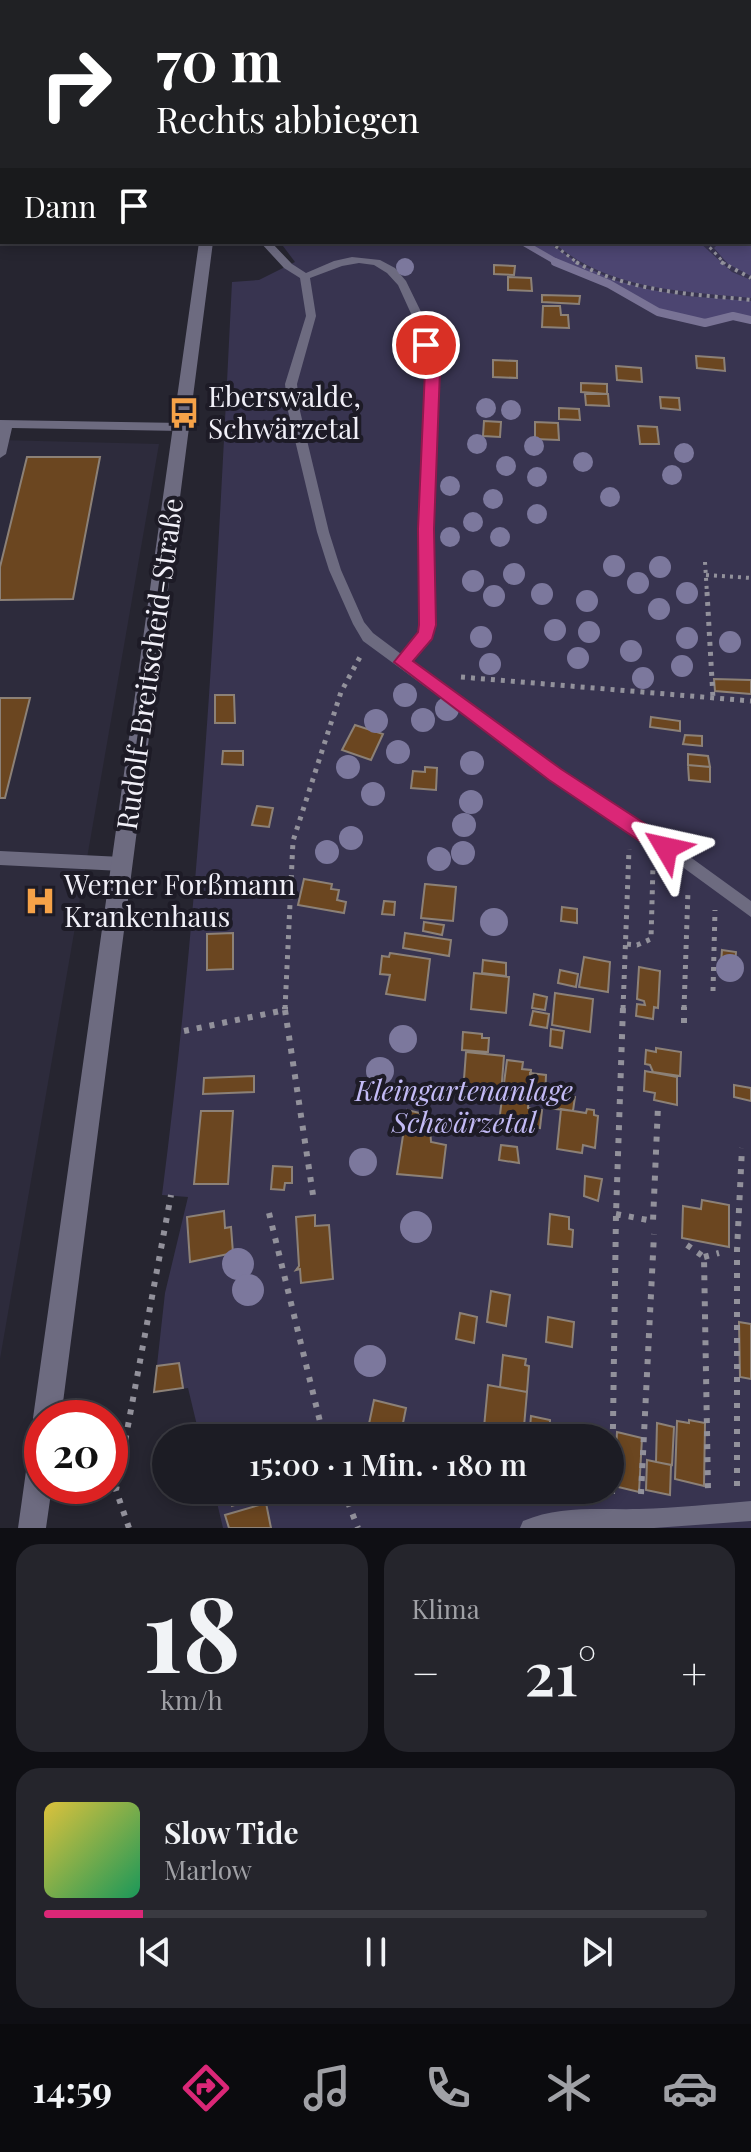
<!DOCTYPE html>
<html lang="de">
<meta charset="utf-8">
<style>
body{margin:0;font-family:"Playfair Display",serif;background:#25252c;color:#f1f3f6;height:100vh;display:flex;flex-direction:column;font-size:30px;white-space:nowrap}
*{box-sizing:border-box;margin:0}
p{font-size:26px;color:#a0a1a6}
.icon{flex:none;width:44px;height:44px;fill:none;stroke:currentColor;stroke-width:2;stroke-linecap:round;stroke-linejoin:round}
.map{position:relative;height:1528px;overflow:hidden}
.drawer{display:flex;flex-direction:column;gap:16px;padding:16px;background:#0f0f14;flex:1}
.drawer>*{flex:none}
.hud{position:absolute;left:0px;top:0px;width:752px;height:244px;box-shadow:0 4px 12px #0003,0 0 0 2px #3a3a41;background:#202124;color:#fff;overflow:hidden}
.speed{position:absolute;left:24px;top:1400px;display:flex;gap:16px;font-size:40px;font-weight:700;text-align:center}
.speed>*{display:grid;place-content:center;width:104px;height:104px;border-radius:50%;background:#1c1c24;box-shadow:0 4px 12px #0003,0 0 0 2px #3a3a41;line-height:1}
.speed .limit{border:12px solid #d22;background:#fff;color:#111}
.pin{position:absolute;display:grid;place-items:center;width:68px;height:68px;color:#fff;margin:-34px;border:4px solid #fff;border-radius:50%;box-shadow:0 2px 8px #0007}
.me{position:absolute;width:88px;margin:-44px;rotate:306deg;stroke-linejoin:round;filter:drop-shadow(0 0 6px #0008)}
.turn{display:flex;align-items:center;gap:28px;height:168px;padding:0 24px;font-size:36px}
.turn .icon{width:104px;height:104px;stroke-width:2.5}
.turn b{display:block;font-size:56px;line-height:68px}
.then{display:flex;align-items:center;height:76px;padding:0 24px;background:#0003;gap:16px;font-size:30px}
.big{font-size:60px;font-weight:600;line-height:1.1}
.drawer .tile{flex:1;display:flex;flex-direction:column;justify-content:center;gap:12px;min-width:0;padding:0 28px;border-radius:24px;background:#25252c}
.drawer .dial{align-items:center;gap:0}
.dial b{font-size:104px;line-height:1}
.song{display:flex;align-items:center;gap:24px}
.cover{width:96px;height:96px;border-radius:12px;background:linear-gradient(135deg,hsl(50 70% 55%),hsl(150 70% 35%))}
.played{height:8px;border-radius:4px;background:linear-gradient(90deg,#db2777 15%,#3a3a41 15%)}
.keys{display:flex;justify-content:space-around;direction:ltr}
.heat{display:flex;justify-content:space-between;align-items:center;font-size:44px;direction:ltr}
.drawer .tiles{flex:1;display:grid;gap:16px;grid-template-columns:1fr 1fr}
.tile:last-child{grid-column:span 2}
.trip{position:absolute;left:152px;top:1424px;width:472px;height:80px;border-radius:40px;background:#1c1c24;box-shadow:0 4px 12px #0003,0 0 0 2px #3a3a41;font-weight:600;line-height:80px;text-align:center}
.dock{display:flex;height:128px;justify-content:space-around;align-items:center;background:#0b0b0e;color:#a0a1a6}
.dock .icon{width:56px;height:56px}
.dock .on{color:#db2777}
.dock b{font-size:36px;color:#f1f3f6}
.map>svg:first-child{display:block}
</style>
<div class="map">
<svg width="751" height="1528" viewBox="0 0 751 1528">
<rect width="100%" height="100%" fill="#262530"/>
<path fill="#2d2b3c" d="M0,440L159,444L0,1359Z"/>
<path fill="#383450" d="M503,0H751V1528H223L214,1490H610V1438H200L188,1388L154,1392L165,1293L188,1197L162,1195C201,892 217,587 232,282L259,280L295,262L280,242H750V2H501Z"/>
<path fill="#4c4571" d="M751,234V276L728,264L714,248L720,242H750Z
M522,242H548L581,265L614,280L647,289L686,296L751,301V320L733,316L705,323L658,312L609,284L553,261Z
M553,242H699L732,272L751,280V298C683,291 607,290 553,242Z"/>
<g fill="none" stroke-linecap="round" stroke-linejoin="round">
<path stroke="#797395" stroke-width="6" d="M522,242L560,264"/>
<path stroke="#797395" stroke-width="8" d="M555,262L609,284L658,312L705,323L733,316L751,320"/>
</g>
<path fill="#6b4620" stroke="#8c8177" stroke-width="2" d="M494,265L515,266L514,275L494,274Z
M508,277L531,278L532,291L508,290Z
M542,295L580,296L579,304L542,302Z
M543,306H560L561,315H568L569,328L542,327Z
M696,356L724,358L725,371L697,368Z
M493,360L517,361V378L493,377Z
M616,366L641,368L642,382L617,380Z
M581,383L607,384V394L581,392Z
M585,394H608L609,406L586,405Z
M660,397L679,398L680,410L661,408Z
M559,408L579,409L580,420L559,419Z
M484,421L501,422L500,437L483,436Z
M535,422L558,423L559,440L535,439Z
M638,426L657,427L659,444H640Z
M27,457H100L73,599L0,600V567Z
M714,679L751,680V694L715,691Z
M215,695H234L235,723H215Z
M0,698H30L5,798H0Z
M651,717L680,721V731L650,727Z
M355,725L383,734L371,760L342,750Z
M685,735L702,736V746L683,744Z
M223,751H243V765L222,764Z
M688,754L708,756L710,767L688,765Z
M688,765L710,767V782L689,780Z
M425,767L437,768L436,790L411,788L413,771L425,772Z
M257,806L273,808L269,827L252,825Z
M304,879L332,884L331,889L339,890L337,900L346,902L344,913L298,905Z
M425,884L456,887L453,921L421,918Z
M384,901L395,902L394,915L382,914Z
M562,907L577,909V923L561,921Z
M424,922L444,925L442,935L423,931Z
M233,933V969L207,970V934Z
M405,933L451,940L449,956L403,948Z
M722,950L736,952L735,965L721,963Z
M390,953L430,959L425,1000L386,994L390,975L380,974L382,956L389,957Z
M584,957L610,962L608,992L579,987Z
M483,960L506,963V976L482,973Z
M639,967L660,971L658,1008L654,1007L653,1019L636,1016L637,1004L645,1005L644,1001L637,999Z
M560,970L578,974L576,987L558,983Z
M474,973L509,977L506,1013L471,1009Z
M555,993L593,999L590,1032L552,1025Z
M534,994L547,997L545,1010L532,1008Z
M533,1011L549,1014L547,1028L530,1025Z
M551,1029L564,1031L562,1048L550,1046Z
M463,1032L482,1034V1038H489L488,1052L462,1050Z
M656,1048L681,1052L680,1076L653,1072L650,1065L645,1064L646,1050L656,1052Z
M466,1052L504,1056L501,1094L480,1092V1088L471,1086L464,1079Z
M507,1060L523,1062L522,1069L531,1070L528,1108L542,1110L540,1128L499,1122Z
M645,1071L677,1077V1105L654,1100L655,1093L644,1091Z
M530,1073L546,1075L545,1098L529,1095Z
M254,1076V1092L203,1094L204,1078Z
M734,1085L751,1088V1101L734,1097Z
M549,1092L575,1097L573,1111L547,1108Z
M561,1109L586,1113L587,1109L594,1110V1115L598,1116L595,1148L583,1145L582,1153L557,1149Z
M407,1110L420,1113L419,1124L430,1126L431,1142L446,1145L442,1178L397,1174Z
M201,1111H233L228,1184H194Z
M501,1145L517,1147L519,1163L499,1160Z
M273,1166L292,1167V1183H285L284,1190L271,1189Z
M585,1176L602,1179L598,1201L584,1196Z
M702,1200L729,1205V1247L682,1238L683,1206L701,1209Z
M224,1211L225,1228L231,1227L233,1253L190,1262L187,1217Z
M550,1214L569,1217V1229L573,1230L572,1247L548,1244Z
M315,1215V1226L329,1225L333,1279L301,1283L300,1269L296,1270L299,1266L296,1217Z
M491,1291L510,1295L506,1326L487,1322Z
M460,1313L477,1317L474,1343L456,1339Z
M548,1317L574,1322L572,1347L546,1342Z
M739,1322L751,1324V1379L740,1377Z
M503,1355L526,1359L525,1365L529,1366L527,1392L500,1387Z
M179,1363L183,1388L154,1392L157,1366Z
M488,1385L527,1392L523,1438H483Z
M374,1400L406,1408L400,1438H366Z
M531,1416L550,1420L549,1438H529Z
M689,1420L705,1423L704,1486L675,1479L677,1421L689,1423Z
M657,1423L674,1427L672,1465L656,1462Z
M617,1432L642,1438L639,1492L614,1486Z
M647,1460L671,1465L670,1495L646,1490Z
M241,1490L243,1502L232,1506L229,1491Z
M266,1503L271,1528H229L225,1515Z"/>
<g fill="none" stroke-linecap="round" stroke-linejoin="round">
<path stroke="#92919b" stroke-width="3" stroke-dasharray="3 4" stroke-linecap="butt" d="M550,242L579,264
M705,242L725,264"/>
<path stroke="#92919b" stroke-width="4" stroke-dasharray="3 5" stroke-linecap="butt" d="M576,262C629,292 691,294 751,300
M721,262L751,278
M705,562L707,594
M706,575L751,578"/>
<path stroke="#92919b" stroke-width="5" stroke-dasharray="4 6" stroke-linecap="butt" d="M707,592L713,698
M461,677L751,701
M627,944L637,945L651,939L653,866
M713,991L715,910
M285,1009L293,841L341,692L360,657
M623,1009L629,849
M684,1009L688,890"/>
<path stroke="#92919b" stroke-width="6" stroke-dasharray="5 8" stroke-linecap="butt" d="M285,1010L313,1195
M684,1023V1007
M184,1031L285,1010V1007
M269,1213L324,1438
M616,1214L653,1221L658,1106
M687,1245L704,1257L708,1489
M704,1257L719,1253
M737,1486V1250L742,1148
M343,1490L358,1528
M612,1494L616,1214L623,1007
M641,1494L654,1234
M129,1528L116,1490L171,1195"/>
<path fill="#6d6b80" fill-rule="evenodd" d="M260,242H271L292,264L306,273L334,261L352,257L380,260L395,268L406,281L424,318L437,370L432,529L434,625L431,639L411,661L560,770L635,817L751,901V917L625,825L550,778L363,641L353,624L329,570L317,532L288,411L285,384L306,316L300,278L284,268ZM359,263L374,265L387,273L398,285L413,318L427,370L420,529L422,625L420,633L401,654L373,633L364,622L341,570L329,532L300,411L297,384L316,316L310,278L342,266Z
M0,420L182,423L188,427L182,431L12,428L6,454L0,458Z
M0,851L122,857L127,859L129,864L127,869L122,871L0,865Z
M751,1501V1521L654,1528H520L523,1521C561,1505 600,1510 639,1509C677,1508 714,1504 751,1501Z"/>
<path fill="#6d6b80" fill-rule="evenodd" d="M234,0H246V2H234Z
M750,135H751V145H750Z
M199,242H213L61,1418H42V1430L37,1428L33,1418Z
M42,1443V1486H52L46,1528H18L28,1457L32,1447Z"/>
</g>
<g fill="#7c789d">
<circle cx="405" cy="267" r="9"/>
<circle cx="433" cy="327" r="9"/>
<circle cx="486" cy="408" r="10"/>
<circle cx="511" cy="410" r="10"/>
<circle cx="477" cy="444" r="10"/>
<circle cx="534" cy="446" r="10"/>
<circle cx="684" cy="453" r="10"/>
<circle cx="583" cy="462" r="10"/>
<circle cx="506" cy="466" r="10"/>
<circle cx="672" cy="475" r="10"/>
<circle cx="537" cy="477" r="10"/>
<circle cx="450" cy="486" r="10"/>
<circle cx="610" cy="497" r="10"/>
<circle cx="493" cy="499" r="10"/>
<circle cx="537" cy="514" r="10"/>
<circle cx="473" cy="522" r="10"/>
<circle cx="450" cy="537" r="10"/>
<circle cx="500" cy="537" r="10"/>
<circle cx="614" cy="566" r="11"/>
<circle cx="660" cy="567" r="11"/>
<circle cx="514" cy="574" r="11"/>
<circle cx="473" cy="581" r="11"/>
<circle cx="638" cy="583" r="11"/>
<circle cx="687" cy="593" r="11"/>
<circle cx="542" cy="594" r="11"/>
<circle cx="494" cy="596" r="11"/>
<circle cx="587" cy="601" r="11"/>
<circle cx="659" cy="609" r="11"/>
<circle cx="555" cy="630" r="11"/>
<circle cx="589" cy="632" r="11"/>
<circle cx="481" cy="637" r="11"/>
<circle cx="687" cy="638" r="11"/>
<circle cx="730" cy="642" r="11"/>
<circle cx="631" cy="651" r="11"/>
<circle cx="578" cy="658" r="11"/>
<circle cx="490" cy="664" r="11"/>
<circle cx="682" cy="666" r="11"/>
<circle cx="643" cy="678" r="11"/>
<circle cx="405" cy="695" r="12"/>
<circle cx="447" cy="709" r="12"/>
<circle cx="423" cy="720" r="12"/>
<circle cx="376" cy="721" r="12"/>
<circle cx="398" cy="752" r="12"/>
<circle cx="472" cy="763" r="12"/>
<circle cx="348" cy="767" r="12"/>
<circle cx="373" cy="794" r="12"/>
<circle cx="471" cy="802" r="12"/>
<circle cx="464" cy="825" r="12"/>
<circle cx="351" cy="838" r="12"/>
<circle cx="327" cy="852" r="12"/>
<circle cx="463" cy="853" r="12"/>
<circle cx="439" cy="859" r="12"/>
<circle cx="494" cy="922" r="14"/>
<circle cx="730" cy="968" r="14"/>
<circle cx="403" cy="1039" r="14"/>
<circle cx="380" cy="1071" r="14"/>
<circle cx="363" cy="1162" r="14"/>
<circle cx="416" cy="1227" r="16"/>
<circle cx="238" cy="1264" r="16"/>
<circle cx="248" cy="1290" r="16"/>
<circle cx="370" cy="1361" r="16"/>
</g>
<path fill="#db2777" stroke="#8e194d" stroke-width="2" d="M426,340L433,345L440,370L434,529L436,625L432,639L413,661L561,769L673,842L676,848L673,854L666,856L659,854L549,780L394,662L418,632L419,625L418,529L425,370L419,345Z"/>
<defs>
<symbol id="bus-bare" viewBox="-9 -9 18 18"><path d="M-5-6H5V4H4V6H2V4H-2V6H-4V4H-5ZM-3.5-4V0h7V-4ZM-3.5 1.2v1.5H-2V1.2ZM2 1.2v1.5H3.5V1.2Z" fill="#f6a248" stroke="#1d1b26" stroke-width="2.5" paint-order="stroke"/></symbol>
<symbol id="hospital-bare" viewBox="-9 -9 18 18"><path d="M-5-5h3v3.5h4V-5h3V5h-3V1.5h-4V5h-3Z" fill="#f6a248" stroke="#1d1b26" stroke-width="2.5" paint-order="stroke"/></symbol>
</defs>
<g fill-rule="evenodd">
<use href="#bus-bare" x="162" y="391" width="44" height="44"/>
<use href="#hospital-bare" x="18" y="879" width="44" height="44"/>
</g>
<g text-anchor="middle" stroke-width="8" stroke-linejoin="round" paint-order="stroke">
<g font-size="28" fill="#f1f0f8" stroke="#1d1b26" text-anchor="start">
<text x="208" y="407">Eberswalde,<tspan x="208" dy="32">Schwärzetal</tspan></text>
<text x="64" y="895">Werner Forßmann<tspan x="64" dy="32">Krankenhaus</tspan></text>
</g>
<g font-size="28" fill="#f1f0f8" stroke="#1d1b26">
<text transform="translate(150 664) rotate(-82)" y="10">Rudolf-Breitscheid-Straße</text>
</g>
<g font-size="28" font-style="italic" fill="#c3bbf6" stroke="#1d1b26">
<text x="464" y="1101">Kleingartenanlage<tspan x="464" dy="32">Schwärzetal</tspan></text>
</g>
</g>
</svg>
<div class="speed"><div class="limit">20</div></div>
<div class="pin" style="left:426px;top:345px;background:#d93025"><svg class="icon" aria-label="arrive" viewBox="0 0 24 24"><path d="M6 21V4h12l-3 4 3 4H6"/></svg></div>
<svg class="me" style="left:666px;top:848px" viewBox="-20 -20 40 40"><path d="M0-17L14 15 0 8-14 15z" fill="#db2777" stroke="#fff" stroke-width="4"/></svg>
<div class="trip">15:00 · 1 Min. · 180 m</div>
<div class="hud">
<div class="turn"><svg class="icon" aria-label="right" viewBox="0 0 24 24"><path d="M7 20v-9h11M14 6l5 5-5 5"/></svg><div><b>70 m</b>Rechts abbiegen</div></div>
<div class="then">Dann<svg class="icon" aria-label="arrive" viewBox="0 0 24 24"><path d="M6 21V4h12l-3 4 3 4H6"/></svg></div>
</div>
</div>
<section class="drawer">
<div class="tiles">
<div class="tile dial"><b>18</b><p>km/h</p></div>
<div class="tile"><p>Klima</p>
<div class="heat"><a>−</a><b class="big">21°</b><a>+</a></div>
</div>
<div class="tile">
<div class="song"><i class="cover"></i><div><b>Slow Tide</b><p>Marlow</p></div></div>
<div class="played"></div>
<div class="keys"><svg class="icon" aria-label="previous" viewBox="0 0 24 24"><path d="M18 5L8 12l10 7zM5 5v14"/></svg><svg class="icon" aria-label="pause" viewBox="0 0 24 24"><path d="M8 5v14M16 5v14"/></svg><svg class="icon" aria-label="next" viewBox="0 0 24 24"><path d="M6 5l10 7-10 7zM19 5v14"/></svg></div>
</div>
</div>
</section>
<nav class="dock">
<b>14:59</b>
<svg class="icon on" aria-label="directions" viewBox="0 0 24 24"><path d="M12 3l9 9-9 9-9-9zM9 14v-3h6M13 9l2 2-2 2"/></svg>
<svg class="icon" aria-label="music" viewBox="0 0 24 24"><path d="M9 18V5l10-2v13"/><circle cx="6" cy="18" r="3"/><circle cx="16" cy="16" r="3"/></svg>
<svg class="icon" aria-label="phone" viewBox="0 0 24 24"><path d="M5 4h4l2 5-3 2q2 4 5 5l2-3 5 2v4C11 20 4 13 5 4z"/></svg>
<svg class="icon" aria-label="climate" viewBox="0 0 24 24"><path d="M12 3v18M4 7l16 10M4 17L20 7"/></svg>
<svg class="icon" aria-label="car" viewBox="0 0 24 24"><path d="M5 17H2v-5l4-1 3-4h7l3 4 3 1v5h-3M9 17h6M6 11h13"/><circle cx="7" cy="17" r="2"/><circle cx="17" cy="17" r="2"/></svg>
</nav>
